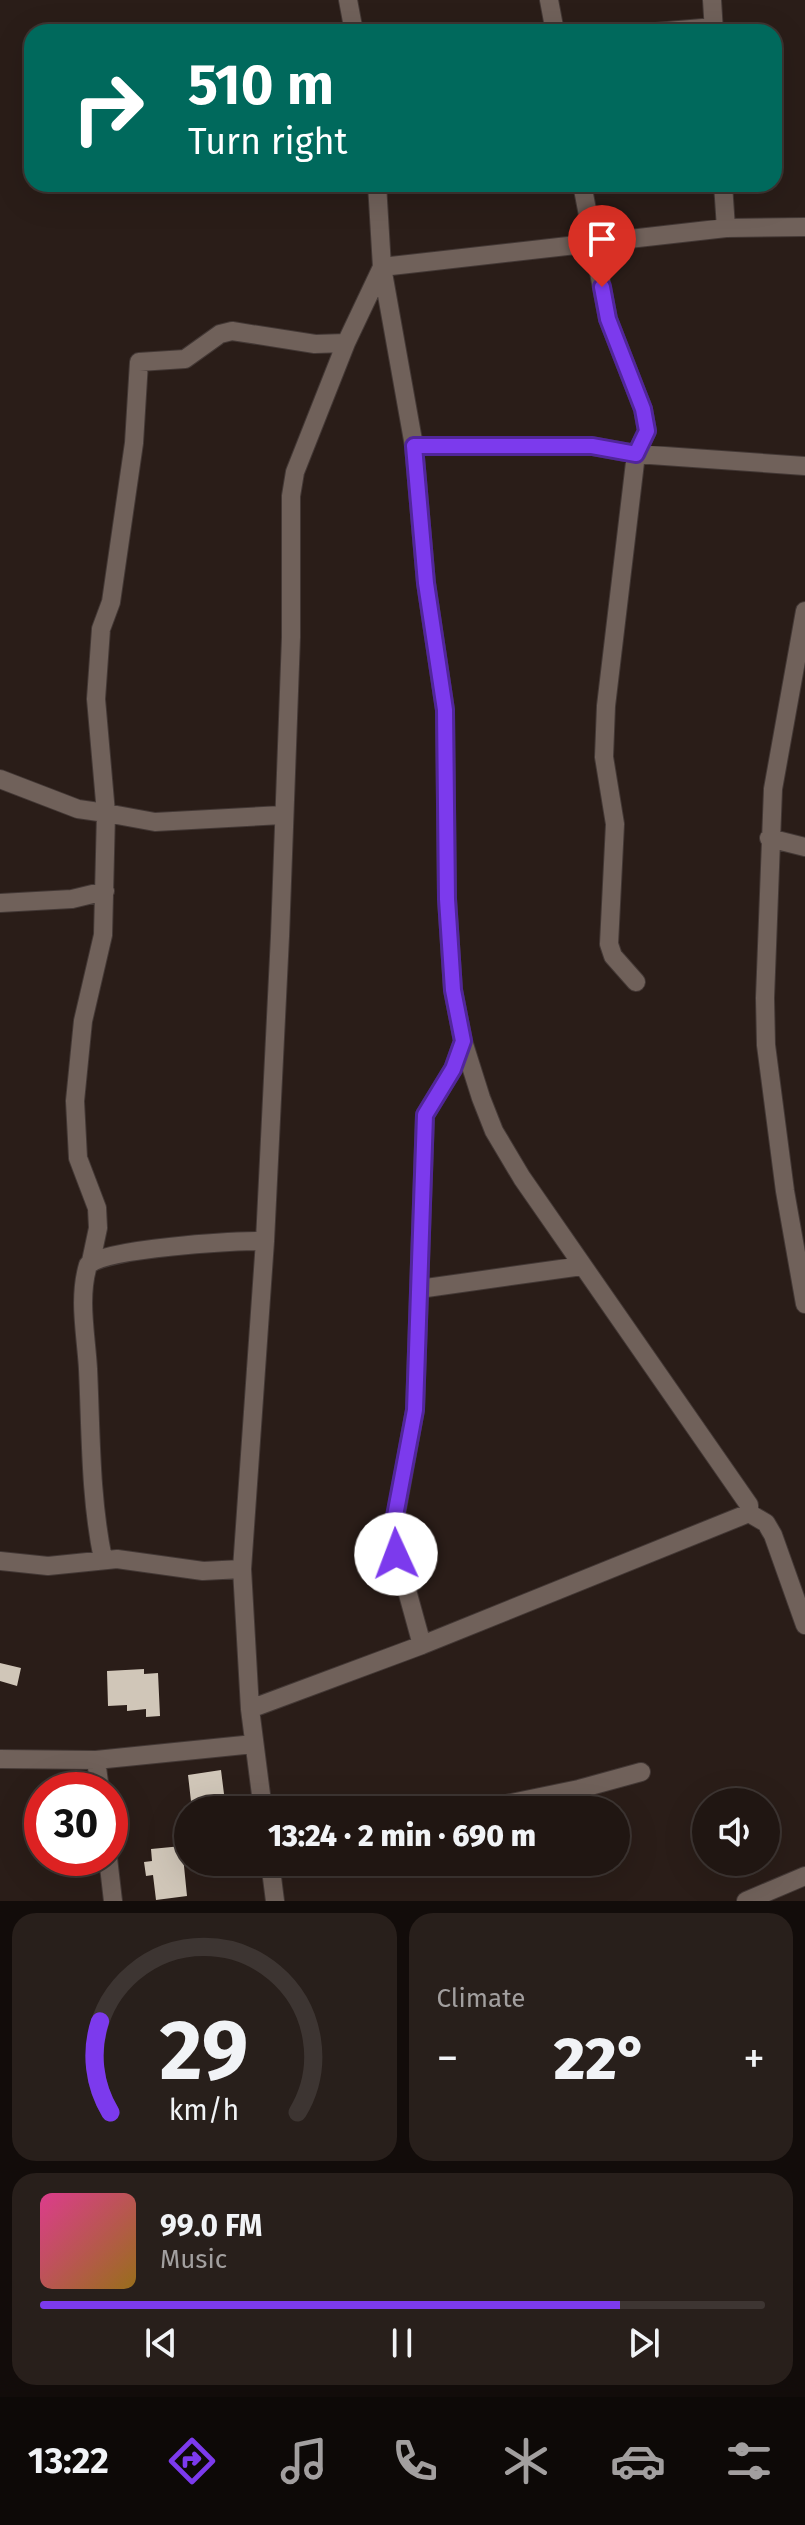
<!DOCTYPE html>
<meta charset="utf-8">
<style>
body{margin:0;font-family:"Fira Sans",sans-serif;background:#281f1b;color:#f1f3f6;height:100vh;display:flex;flex-direction:column;font-size:30px;white-space:nowrap}
*{box-sizing:border-box;margin:0}
p{font-size:26px;color:#a29f9f}
.icon{flex:none;width:44px;height:44px;fill:none;stroke:currentColor;stroke-width:2;stroke-linecap:round;stroke-linejoin:round}
.map{position:relative;height:1901px;overflow:hidden}
.panel{display:flex;flex-direction:column;gap:12px;padding:12px;background:#120c0a;flex:1}
.panel>*{flex:none}
.hud{position:absolute;left:24px;top:24px;width:758px;height:168px;border-radius:24px;box-shadow:0 8px 32px #0002,0 0 0 2px #3d3532;background:#00695c;color:#fff;overflow:hidden}
.buttons{position:absolute;left:692px;top:1788px;display:grid;gap:16px}
.buttons a{display:grid;place-items:center;width:88px;height:88px;border-radius:50%;background:#201612;box-shadow:0 8px 32px #0002,0 0 0 2px #3d3532;font-size:40px}
.speed{position:absolute;left:24px;top:1772px;display:flex;gap:16px;font-size:40px;font-weight:700;text-align:center}
.speed>*{display:grid;place-content:center;width:104px;height:104px;border-radius:50%;background:#201612;box-shadow:0 8px 32px #0002,0 0 0 2px #3d3532;line-height:1}
.speed .limit{border:12px solid #d22;background:#fff;color:#111}
.pin{position:absolute;display:grid;place-items:center;width:68px;height:68px;color:#fff;margin:-82px -34px;border-radius:50% 50% 50% 0;rotate:-45deg;box-shadow:0 0 8px #0007}
.pin .icon{rotate:45deg}
.me{position:absolute;width:88px;margin:-44px;rotate:358deg;stroke-linejoin:round;filter:drop-shadow(0 0 6px #0008)}
.turn{display:flex;align-items:center;gap:28px;height:168px;padding:0 32px;font-size:36px}
.turn .icon{width:104px;height:104px;stroke-width:2.5}
.turn b{display:block;font-size:56px;line-height:68px}
.big{font-size:60px;font-weight:800;line-height:1.1}
.panel .card{flex:1;display:flex;flex-direction:column;justify-content:center;gap:12px;min-width:0;padding:0 28px;border-radius:24px;background:#281f1b}
.panel .dial{align-items:center;gap:0}
.dial svg{height:208px;overflow:visible;fill:none;stroke:#3d3532;stroke-width:7;stroke-linecap:round;text-anchor:middle}
.dial text{fill:#f1f3f6;stroke:none}
.song{display:flex;align-items:center;gap:24px}
.cover{width:96px;height:96px;border-radius:12px;background:linear-gradient(135deg,hsl(330 70% 55%),hsl(40 70% 35%))}
.played{height:8px;border-radius:4px;background:linear-gradient(90deg,#7c3aed 80%,#3d3532 80%)}
.keys{display:flex;justify-content:space-around;direction:ltr}
.heat{display:flex;justify-content:space-between;align-items:center;font-size:44px;direction:ltr}
.panel .tiles{flex:1;display:grid;gap:12px;grid-template-columns:1fr 1fr}
.card:last-child{grid-column:span 2}
.trip{position:absolute;left:174px;top:1796px;width:456px;height:80px;border-radius:40px;background:#201612;box-shadow:0 8px 32px #0002,0 0 0 2px #3d3532;font-weight:800;line-height:80px;text-align:center}
.menu{display:flex;height:128px;justify-content:space-around;align-items:center;background:#0d0907;color:#a29f9f}
.menu .icon{width:56px;height:56px}
.menu .active{color:#7c3aed}
.menu b{font-size:36px;color:#f1f3f6}
.map>svg:first-child{display:block}
</style>
<div class="map">
<svg width="805" height="1901" viewBox="0 0 805 1901">
<rect width="100%" height="100%" fill="#2a1d18"/>
<path fill="#d0c6b8" d="M0,1663L21,1668L17,1686L0,1681Z
M144,1669V1674L158,1673L160,1716L146,1717V1709L127,1711V1705L108,1706L107,1671Z
M221,1770L226,1810H192L188,1775Z
M182,1846L187,1896L156,1900L153,1875L146,1876L144,1862L152,1861L151,1849Z"/>
<g fill="none" stroke-linecap="round" stroke-linejoin="round">
<defs>
<path id="minor" d="M348,0L354,32
M549,0L555,32
M712,0L714,32
M656,32L714,27
M377,184L382,267L414,446L426,583L445,710L447,899L453,990L463,1041L481,1098L494,1131L522,1178L749,1505V1513
M582,184L608,319L643,409L647,431L636,454L606,706L604,757L615,824L609,944L613,956L636,982
M723,184L726,228
M414,446H592L636,454L805,466
M805,611L773,789L765,998L766,1045L785,1191L805,1304
M0,779L78,809L106,813L96,699L101,629L111,602L134,443L139,362L185,359L220,334L232,331L315,344L346,343
M769,838L805,847
M0,903L72,899L105,891
M91,1261L98,1228L97,1208L78,1158L75,1101L83,1021L103,935L106,813L155,822L282,815
M419,1289L582,1266
M749,1513L766,1523L773,1535L805,1625
M103,1559C90,1497 91,1432 88,1369C86,1334 78,1299 88,1265C107,1248 234,1241 265,1241
M0,1561L48,1566L117,1559L203,1571L242,1569
M422,1645L392,1536L415,1410L425,1115L453,1069L463,1041
M250,1709L422,1645L749,1513
M0,1759L96,1760L254,1744
M96,1760L100,1790
M263,1810L250,1709L242,1569L265,1241L280,936L291,637V496L295,472L346,343L382,267L726,228L805,227
M477,1810L579,1789L641,1772
M108,1858L113,1901
M270,1862L275,1901
M746,1901L805,1876"/>
</defs>
<use href="#minor" stroke="#433835" stroke-width="20"/>
<use href="#minor" stroke="#70615a" stroke-width="18"/>
</g>
<g fill="none" stroke-linecap="round" stroke-linejoin="round">
<defs>
<path id="route" d="M396,1554L392,1536L395,1516L415,1410L425,1115L453,1069L463,1041L453,990L447,899L445,710L426,583L414,446H592L636,454L647,431L643,409L608,319L602,287"/>
</defs>
<use href="#route" stroke="#51269a" stroke-width="20"/>
<use href="#route" stroke="#7c3aed" stroke-width="14"/>
</g>
</svg>
<div class="buttons">
<a><svg class="icon" aria-label="sound" viewBox="0 0 24 24"><path d="M4 9h4l5-4v14l-5-4H4zM17 9q2 3 0 6"/></svg></a>
</div>
<div class="speed"><div class="limit">30</div></div>
<div class="pin" style="left:602px;top:287px;background:#d93025"><svg class="icon" aria-label="arrive" viewBox="0 0 24 24"><path d="M6 21V4h12l-3 4 3 4H6"/></svg></div>
<svg class="me" style="left:396px;top:1554px" viewBox="-20 -20 40 40"><circle r="19" fill="#fff"/><path d="M0-13L10 11 0 6-10 11z" fill="#7c3aed"/></svg>
<div class="trip">13:24 · 2 min · 690 m</div>
<div class="hud">
<div class="turn"><svg class="icon" aria-label="right" viewBox="0 0 24 24"><path d="M7 20v-9h11M14 6l5 5-5 5"/></svg><div><b>510 m</b>Turn right</div></div>
</div>
</div>
<section class="panel">
<div class="tiles">
<div class="card dial"><svg viewBox="0 0 100 80">
<path d="M14 69A42 42 0 1 1 86 69"/>
<path d="M14 69A42 42 0 0 1 10 34" stroke="#7c3aed"/>
<text x="50" y="56" font-size="32" font-weight="700">29</text>
<text x="50" y="72" font-size="11">km/h</text>
</svg></div>
<div class="card"><p>Climate</p>
<div class="heat"><a>−</a><b class="big">22°</b><a>+</a></div>
</div>
<div class="card">
<div class="song"><i class="cover"></i><div><b>99.0 FM</b><p>Music</p></div></div>
<div class="played"></div>
<div class="keys"><svg class="icon" aria-label="previous" viewBox="0 0 24 24"><path d="M18 5L8 12l10 7zM5 5v14"/></svg><svg class="icon" aria-label="pause" viewBox="0 0 24 24"><path d="M8 5v14M16 5v14"/></svg><svg class="icon" aria-label="next" viewBox="0 0 24 24"><path d="M6 5l10 7-10 7zM19 5v14"/></svg></div>
</div>
</div>
</section>
<nav class="menu">
<b>13:22</b>
<svg class="icon active" aria-label="directions" viewBox="0 0 24 24"><path d="M12 3l9 9-9 9-9-9zM9 14v-3h6M13 9l2 2-2 2"/></svg>
<svg class="icon" aria-label="music" viewBox="0 0 24 24"><path d="M9 18V5l10-2v13"/><circle cx="6" cy="18" r="3"/><circle cx="16" cy="16" r="3"/></svg>
<svg class="icon" aria-label="phone" viewBox="0 0 24 24"><path d="M5 4h4l2 5-3 2q2 4 5 5l2-3 5 2v4C11 20 4 13 5 4z"/></svg>
<svg class="icon" aria-label="climate" viewBox="0 0 24 24"><path d="M12 3v18M4 7l16 10M4 17L20 7"/></svg>
<svg class="icon" aria-label="car" viewBox="0 0 24 24"><path d="M5 17H2v-5l4-1 3-4h7l3 4 3 1v5h-3M9 17h6M6 11h13"/><circle cx="7" cy="17" r="2"/><circle cx="17" cy="17" r="2"/></svg>
<svg class="icon" aria-label="filters" viewBox="0 0 24 24"><path d="M4 7h16M4 17h16"/><circle cx="9" cy="7" r="2"/><circle cx="15" cy="17" r="2"/></svg>
</nav>
